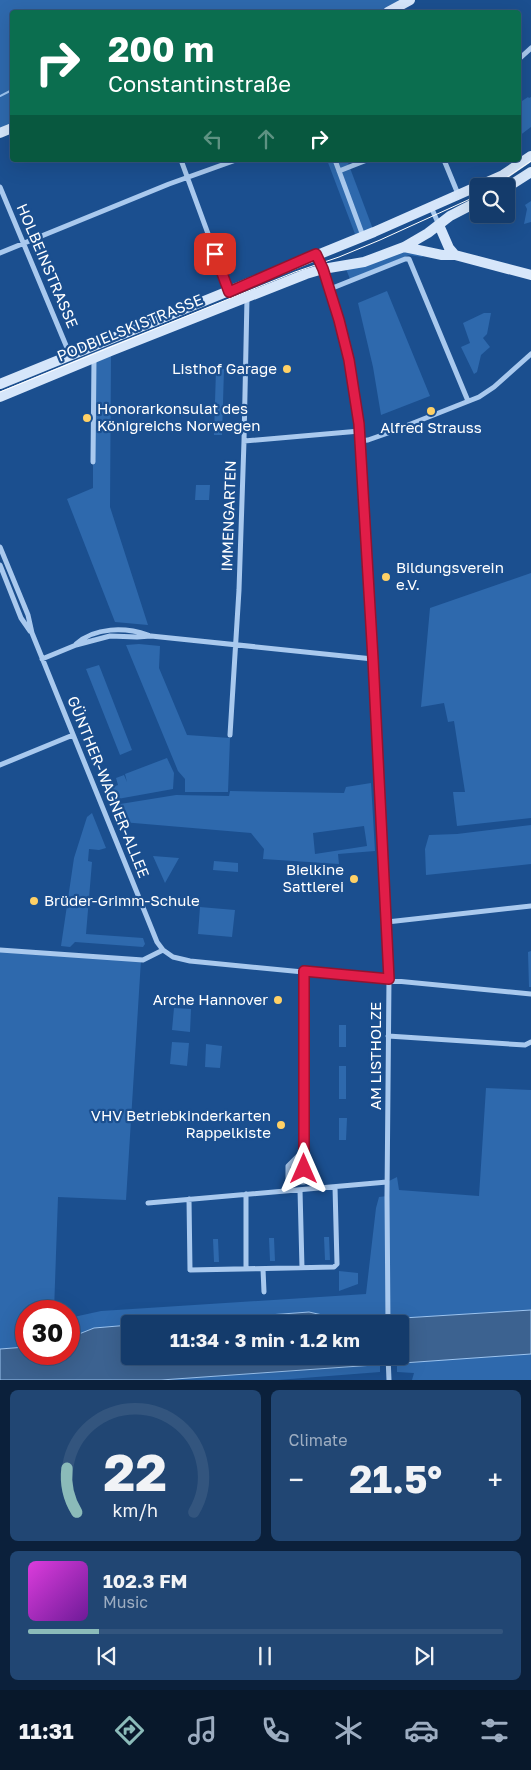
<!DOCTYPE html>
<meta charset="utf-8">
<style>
body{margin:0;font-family:"Golos Text",sans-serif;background:#214673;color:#f1f3f6;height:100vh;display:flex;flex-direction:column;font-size:19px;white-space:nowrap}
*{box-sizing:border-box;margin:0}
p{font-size:16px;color:#9dadc1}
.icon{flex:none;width:28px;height:28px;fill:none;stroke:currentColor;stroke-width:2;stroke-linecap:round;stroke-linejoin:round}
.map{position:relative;height:1380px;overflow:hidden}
.drawer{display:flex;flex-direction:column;gap:10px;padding:10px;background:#0b203b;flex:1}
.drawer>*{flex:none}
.top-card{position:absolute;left:10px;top:10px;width:511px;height:152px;border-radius:5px;box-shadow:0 5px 20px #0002,0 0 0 1px #33557e;background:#0b6e4f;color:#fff;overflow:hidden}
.fabs{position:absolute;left:470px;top:178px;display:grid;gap:10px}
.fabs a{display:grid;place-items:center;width:45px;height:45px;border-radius:5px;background:#143b6b;box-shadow:0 5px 20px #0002,0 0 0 1px #33557e;font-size:25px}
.speed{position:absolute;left:15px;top:1300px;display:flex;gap:10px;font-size:25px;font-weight:700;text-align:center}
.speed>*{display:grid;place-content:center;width:65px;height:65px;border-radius:50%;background:#143b6b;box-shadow:0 5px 20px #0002,0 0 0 1px #33557e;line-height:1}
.speed .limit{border:8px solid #d22;background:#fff;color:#111}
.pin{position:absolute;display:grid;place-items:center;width:42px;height:42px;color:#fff;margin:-21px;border-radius:10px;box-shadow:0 2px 8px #0006}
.me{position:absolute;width:55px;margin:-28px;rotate:0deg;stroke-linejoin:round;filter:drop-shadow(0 0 4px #0008)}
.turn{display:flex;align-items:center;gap:18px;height:105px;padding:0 15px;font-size:22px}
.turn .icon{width:65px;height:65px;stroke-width:2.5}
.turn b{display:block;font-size:35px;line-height:42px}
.lanes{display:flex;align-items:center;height:48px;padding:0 15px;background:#0003;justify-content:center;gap:25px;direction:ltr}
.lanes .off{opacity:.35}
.big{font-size:38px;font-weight:700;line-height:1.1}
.drawer .card{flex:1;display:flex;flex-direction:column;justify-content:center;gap:8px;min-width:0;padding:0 18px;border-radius:8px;background:#214673}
.drawer .dial{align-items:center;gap:0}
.dial svg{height:130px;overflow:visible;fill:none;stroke:#33557e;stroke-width:7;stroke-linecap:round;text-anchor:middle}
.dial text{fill:#f1f3f6;stroke:none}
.song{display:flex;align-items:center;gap:15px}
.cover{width:60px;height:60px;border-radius:8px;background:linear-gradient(135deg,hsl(300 70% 55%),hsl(280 70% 35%))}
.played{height:5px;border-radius:2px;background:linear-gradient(90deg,#8bbbb9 15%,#33557e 15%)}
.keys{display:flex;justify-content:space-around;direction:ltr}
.heat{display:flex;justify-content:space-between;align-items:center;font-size:28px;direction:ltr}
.drawer .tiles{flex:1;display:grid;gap:10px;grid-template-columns:1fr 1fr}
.card:last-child{grid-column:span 2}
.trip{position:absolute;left:121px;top:1315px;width:288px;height:50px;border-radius:5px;background:#143b6b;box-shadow:0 5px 20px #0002,0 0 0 1px #33557e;font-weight:700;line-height:50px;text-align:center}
.dock{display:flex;height:80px;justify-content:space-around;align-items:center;background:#08182b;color:#9dadc1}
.dock .icon{width:35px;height:35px}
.dock .on{color:#8bbbb9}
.dock b{font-size:22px;color:#f1f3f6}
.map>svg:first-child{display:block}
</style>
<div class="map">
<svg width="531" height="1380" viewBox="0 0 531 1380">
<rect width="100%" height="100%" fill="#1b4f8f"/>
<path fill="#2e69ad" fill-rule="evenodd" d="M0,0H410L388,12H12V128L0,133Z
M519,97L522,101L528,97L529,98L531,97V127L519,136Z
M327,160H347L374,232L355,234Z
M531,201V222L524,224L527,209L525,205Z
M413,251L425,254L422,257L409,255L350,279L346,269L404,252Z
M387,291L430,396L381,415L373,367L358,303Z
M484,313H491L487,334L483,338L490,347L481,355L477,372L474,374L461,347L470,343L463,323Z
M111,354L110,507L148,625L115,622L67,499L93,488V363Z
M216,369H224L222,435H214Z
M196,485H210L209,500H195Z
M531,573V818L457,826L453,792H465L454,721L448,722L444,703L421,707L430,608Z
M139,644L160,646L159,668L187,735L230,738L228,792H185V779L178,771L126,645Z
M99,665L132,750L120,755L86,669Z
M167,758L174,773L173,789L112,800L106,787H113L118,785L116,778L124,775L127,782L125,774Z
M371,783L375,851L338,854L339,864L263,859L264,849L251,833L122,822L114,805L176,795L229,796L230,791L344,793L346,787ZM364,826L367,846L315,854L313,833Z
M92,813L106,848L99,850L89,849L88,861L92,862L86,934L143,938L145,944L143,947L75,942L70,947L61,946L74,858L87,817Z
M531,825V864L426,875L425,849L429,835L457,834Z
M153,856L179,858L165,883Z
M214,861L238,863V872L213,870Z
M200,907L235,910L232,937L198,934Z
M0,950L141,960L126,1200L58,1197L54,1311H26V1347L0,1349Z
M531,951V987H529L528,952Z
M174,1008L191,1009L190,1032L172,1030Z
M339,1025H346V1047H339Z
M172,1042L189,1043L187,1066L170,1064Z
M206,1044L222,1046L220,1068L205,1067Z
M339,1066H346V1099H339Z
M486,1088L531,1090V1310L387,1319L358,1323L309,1312L130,1324V1325L94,1328L69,1338V1318L101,1311L366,1294L376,1208L379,1197L387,1196V1182L397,1177L399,1190L479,1196Z
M339,1118H347L346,1140H339Z
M324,1237H329L330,1260H325Z
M269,1238H274L275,1261H270Z
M213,1239H218L219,1262H214Z
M339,1271L358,1273V1284L339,1291Z
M531,1354V1380H412L414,1373L397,1372V1363Z
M380,1364V1372L278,1380H161Z"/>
<path fill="#3c6290" stroke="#9cc4f0" d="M531,1310V1354L161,1380H0V1349L26,1347V1354H69V1338L94,1328L130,1325V1356H400V1324H147L309,1312L358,1323L387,1319Z"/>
<path fill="#1b4f8f" d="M380,1356H397V1366L381,1367Z"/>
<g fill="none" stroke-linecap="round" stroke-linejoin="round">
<path stroke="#9cc4f0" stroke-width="2" d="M0,96L12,90"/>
<path stroke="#a9c9ee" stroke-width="5" d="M519,59L531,48
M181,160L229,291
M335,160L363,236
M444,160L458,194
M339,171L367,160
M0,187L70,355
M431,207L439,225
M0,253L169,184L236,160
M316,255C325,271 329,288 335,306C347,347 356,389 360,431L373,659L389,979L387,1196L388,1324
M330,289L405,259H409L468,401
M244,441L360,431
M360,441L368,440L388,433L479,397L494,387L531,354
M93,462L94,359
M0,547L28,615L32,633L157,942L163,950L173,957L190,961L531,994
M0,565L21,618L30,631
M76,644C95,627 125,627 148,635
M42,659L76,645L110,636L137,637L151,636L373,659
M230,735L239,590L244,441L247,298
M0,765L73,735
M387,922L531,906
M0,950L143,960L163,950
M388,1036L525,1045L531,1042
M304,1150L288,1166V1182H304V971
M300,1190L302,1268
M246,1194V1269
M189,1199L190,1270L334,1267L337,1264L335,1187
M148,1203L387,1182
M263,1269L264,1292
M388,1356L389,1380"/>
<path stroke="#d6e6fa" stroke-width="10" d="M388,12L410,0
M0,133L12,128
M506,188L531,172
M439,225L449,248L455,255
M404,247L442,255H455L531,275
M0,384L374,232L503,175L531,156
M0,397L111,351L306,274L323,269L364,262L404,247L428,233L450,216L479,201"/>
<path stroke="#fff" stroke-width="1" d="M489,186L506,178L531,161
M0,392L295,272L339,257L380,240L479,195"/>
</g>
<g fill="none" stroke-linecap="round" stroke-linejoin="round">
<defs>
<path id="route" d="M215,254L229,292L316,254L323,269L339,320L349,360L359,424L373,659L389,979L304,971V1169"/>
</defs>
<use href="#route" stroke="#92132f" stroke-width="12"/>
<use href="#route" stroke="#e11d48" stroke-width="9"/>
</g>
<g fill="#ffd166" stroke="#1b4f8f" stroke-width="2">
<circle cx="287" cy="369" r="5"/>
<circle cx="431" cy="411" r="5"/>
<circle cx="87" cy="418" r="5"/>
<circle cx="386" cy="577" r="5"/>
<circle cx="354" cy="879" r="5"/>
<circle cx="34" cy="901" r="5"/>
<circle cx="278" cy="1000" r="5"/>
<circle cx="281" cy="1125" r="5"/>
</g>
<g text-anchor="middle" stroke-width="4.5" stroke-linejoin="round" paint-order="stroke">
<g font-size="15" fill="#fff" stroke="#1b4f8f">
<text transform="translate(47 266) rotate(67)" y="5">HOLBEINSTRASSE</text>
<text transform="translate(130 328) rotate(-22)" y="5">PODBIELSKISTRASSE</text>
<text transform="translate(229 516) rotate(-88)" y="5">IMMENGARTEN</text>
<text transform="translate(108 787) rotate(68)" y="5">GÜNTHER-WAGNER-ALLEE</text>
<text transform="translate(376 1056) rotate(-90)" y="5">AM LISTHOLZE</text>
</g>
<g font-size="15" fill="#fff" stroke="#1b4f8f" text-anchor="end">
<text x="277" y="374">Listhof Garage</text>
<text x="97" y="414" text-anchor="start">Honorarkonsulat des<tspan x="97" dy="17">Königreichs Norwegen</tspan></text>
<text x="431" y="433" text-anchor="middle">Alfred Strauss</text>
<text x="396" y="573" text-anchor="start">Bildungsverein<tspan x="396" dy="17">e.V.</tspan></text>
<text x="344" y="875">Bielkine<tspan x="344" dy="17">Sattlerei</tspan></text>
<text x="44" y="906" text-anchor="start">Brüder-Grimm-Schule</text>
<text x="268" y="1005">Arche Hannover</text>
<text x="271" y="1121">VHV Betriebkinderkarten<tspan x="271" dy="17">Rappelkiste</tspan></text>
</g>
</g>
</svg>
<div class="fabs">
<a><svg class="icon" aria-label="search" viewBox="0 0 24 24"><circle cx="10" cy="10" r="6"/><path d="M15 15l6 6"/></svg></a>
</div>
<div class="speed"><div class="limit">30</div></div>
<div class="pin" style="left:215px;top:254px;background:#d93025"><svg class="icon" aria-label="arrive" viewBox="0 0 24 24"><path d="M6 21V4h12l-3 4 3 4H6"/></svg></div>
<svg class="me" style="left:304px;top:1169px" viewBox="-20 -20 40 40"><path d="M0-17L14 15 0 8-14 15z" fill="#e11d48" stroke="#fff" stroke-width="4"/></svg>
<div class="trip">11:34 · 3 min · 1.2 km</div>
<div class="top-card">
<div class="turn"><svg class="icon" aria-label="right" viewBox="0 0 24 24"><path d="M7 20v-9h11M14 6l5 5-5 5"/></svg><div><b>200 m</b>Constantinstraße</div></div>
<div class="lanes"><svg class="icon off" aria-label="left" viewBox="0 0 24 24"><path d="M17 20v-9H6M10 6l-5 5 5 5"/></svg><svg class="icon off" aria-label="ahead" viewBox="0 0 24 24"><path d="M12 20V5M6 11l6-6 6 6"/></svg><svg class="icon" aria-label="right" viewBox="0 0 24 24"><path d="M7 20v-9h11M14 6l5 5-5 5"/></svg></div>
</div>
</div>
<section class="drawer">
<div class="tiles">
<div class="card dial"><svg viewBox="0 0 100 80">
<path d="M14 69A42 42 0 1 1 86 69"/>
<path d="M14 69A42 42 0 0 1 8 42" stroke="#8bbbb9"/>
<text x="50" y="56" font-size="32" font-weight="700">22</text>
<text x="50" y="72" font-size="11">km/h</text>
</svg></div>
<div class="card"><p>Climate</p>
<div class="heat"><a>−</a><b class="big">21.5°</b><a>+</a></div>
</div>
<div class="card">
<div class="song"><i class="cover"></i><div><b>102.3 FM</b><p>Music</p></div></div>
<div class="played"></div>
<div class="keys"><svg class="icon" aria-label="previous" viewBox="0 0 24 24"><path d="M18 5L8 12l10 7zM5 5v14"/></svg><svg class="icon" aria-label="pause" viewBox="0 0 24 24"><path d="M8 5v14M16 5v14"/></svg><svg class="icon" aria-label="next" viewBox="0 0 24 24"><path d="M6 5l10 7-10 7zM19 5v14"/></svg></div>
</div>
</div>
</section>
<nav class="dock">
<b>11:31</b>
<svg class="icon on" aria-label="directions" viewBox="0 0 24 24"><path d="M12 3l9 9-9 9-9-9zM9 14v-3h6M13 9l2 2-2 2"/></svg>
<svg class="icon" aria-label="music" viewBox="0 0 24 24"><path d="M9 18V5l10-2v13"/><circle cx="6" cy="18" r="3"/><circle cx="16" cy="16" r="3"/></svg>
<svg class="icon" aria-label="phone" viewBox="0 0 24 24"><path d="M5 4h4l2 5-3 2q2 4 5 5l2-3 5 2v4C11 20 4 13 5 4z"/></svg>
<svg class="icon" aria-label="climate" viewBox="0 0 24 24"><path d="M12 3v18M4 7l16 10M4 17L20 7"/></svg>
<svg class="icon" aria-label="car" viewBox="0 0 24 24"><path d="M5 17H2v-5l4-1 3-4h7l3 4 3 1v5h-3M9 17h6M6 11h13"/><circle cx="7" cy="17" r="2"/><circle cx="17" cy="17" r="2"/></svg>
<svg class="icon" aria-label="filters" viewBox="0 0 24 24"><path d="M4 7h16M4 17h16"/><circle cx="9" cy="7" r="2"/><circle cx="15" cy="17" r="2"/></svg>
</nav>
